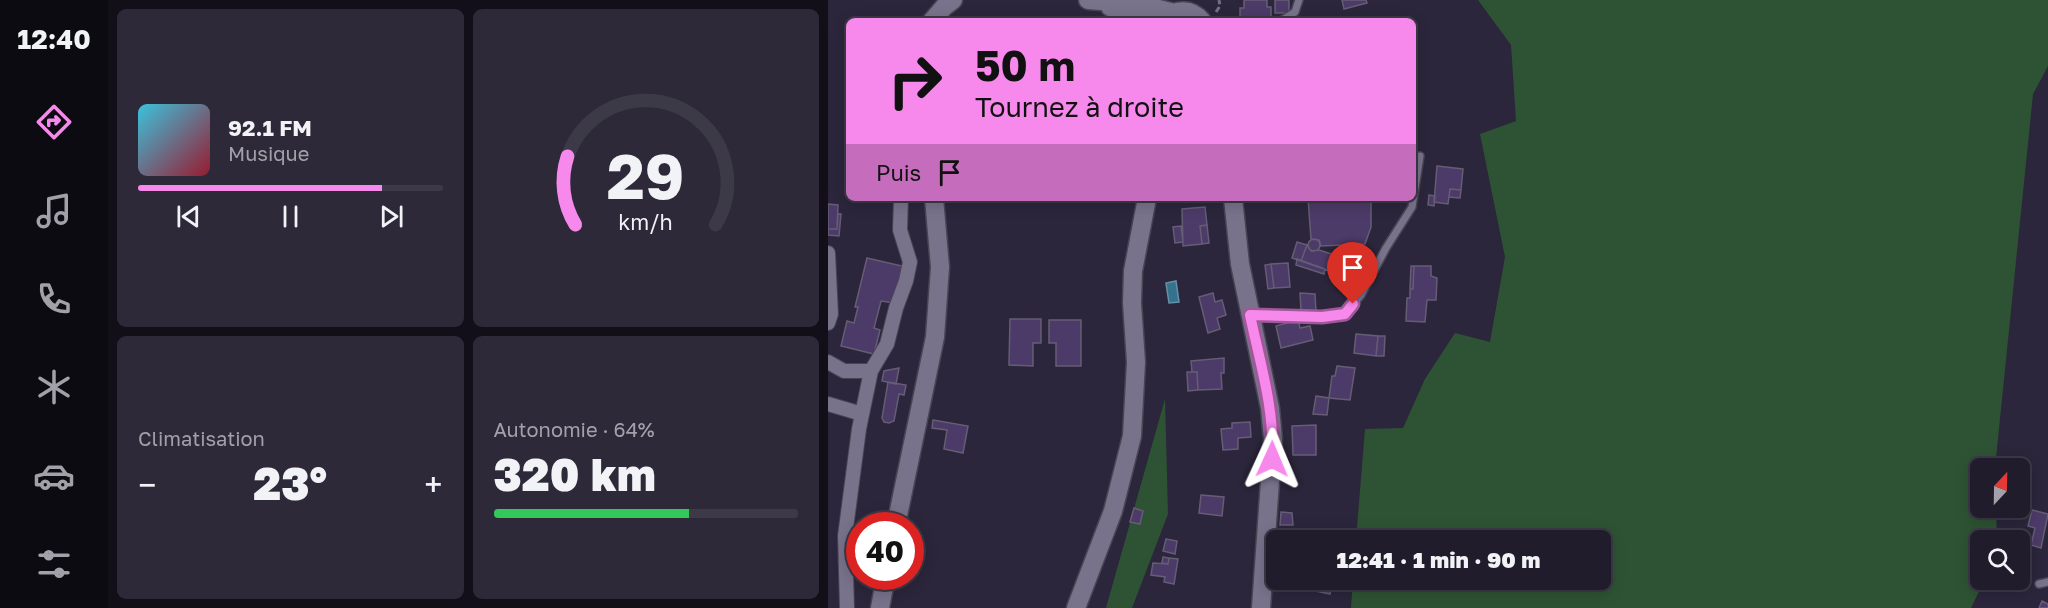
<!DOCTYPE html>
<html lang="fr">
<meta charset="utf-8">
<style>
body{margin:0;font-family:"Golos Text",sans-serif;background:#2d2938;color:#f1f3f6;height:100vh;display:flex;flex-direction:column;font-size:22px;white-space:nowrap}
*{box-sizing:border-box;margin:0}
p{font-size:20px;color:#a2a1a9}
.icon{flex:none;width:33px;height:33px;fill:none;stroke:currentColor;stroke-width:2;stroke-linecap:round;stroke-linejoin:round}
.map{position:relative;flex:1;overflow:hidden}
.panel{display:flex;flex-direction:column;gap:9px;padding:9px;background:#120f18;width:720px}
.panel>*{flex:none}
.top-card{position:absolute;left:18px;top:18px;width:570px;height:183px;border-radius:9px;box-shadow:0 3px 15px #0003,0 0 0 2px #3d3a48;background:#f788ec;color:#111;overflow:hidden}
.needle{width:39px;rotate:22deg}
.tools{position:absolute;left:1142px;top:458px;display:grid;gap:12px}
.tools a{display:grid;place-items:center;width:60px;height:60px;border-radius:9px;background:#201c2c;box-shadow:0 3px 15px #0003,0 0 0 2px #3d3a48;font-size:30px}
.speed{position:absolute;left:18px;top:512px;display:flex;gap:12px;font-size:30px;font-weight:700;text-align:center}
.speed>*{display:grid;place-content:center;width:78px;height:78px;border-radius:50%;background:#201c2c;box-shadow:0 3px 15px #0003,0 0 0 2px #3d3a48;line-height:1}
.speed .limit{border:9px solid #d22;background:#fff;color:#111}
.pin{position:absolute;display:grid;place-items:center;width:51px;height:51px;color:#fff;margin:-62px -26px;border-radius:50% 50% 50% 0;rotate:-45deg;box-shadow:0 0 6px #0007}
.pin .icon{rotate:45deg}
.me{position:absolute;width:66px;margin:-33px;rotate:1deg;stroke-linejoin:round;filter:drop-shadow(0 0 4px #0008)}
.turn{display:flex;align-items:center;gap:21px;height:126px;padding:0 30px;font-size:27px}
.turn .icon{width:78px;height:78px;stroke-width:2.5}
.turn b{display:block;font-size:42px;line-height:51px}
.then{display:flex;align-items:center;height:57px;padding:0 30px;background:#0003;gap:12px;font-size:22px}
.big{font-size:45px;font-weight:800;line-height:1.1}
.panel .card{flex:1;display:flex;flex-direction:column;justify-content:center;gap:9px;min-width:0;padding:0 21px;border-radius:9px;background:#2d2938}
.panel .dial{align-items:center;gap:0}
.dial svg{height:156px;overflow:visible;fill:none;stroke:#3d3a48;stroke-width:7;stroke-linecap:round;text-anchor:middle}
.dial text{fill:#f1f3f6;stroke:none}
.song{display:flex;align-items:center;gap:18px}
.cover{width:72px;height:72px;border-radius:9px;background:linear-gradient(135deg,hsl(190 70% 55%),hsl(350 70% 35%))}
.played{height:6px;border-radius:3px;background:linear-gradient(90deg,#f788ec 80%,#3d3a48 80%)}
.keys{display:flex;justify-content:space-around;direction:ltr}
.heat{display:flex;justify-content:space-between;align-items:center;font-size:33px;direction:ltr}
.charge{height:9px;border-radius:4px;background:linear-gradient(90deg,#34c759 64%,#3d3a48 0)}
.panel .tiles{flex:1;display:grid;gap:9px;grid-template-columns:repeat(2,1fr)}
.trip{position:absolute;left:438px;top:530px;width:345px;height:60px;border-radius:9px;background:#201c2c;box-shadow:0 3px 15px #0003,0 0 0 2px #3d3a48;font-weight:800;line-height:60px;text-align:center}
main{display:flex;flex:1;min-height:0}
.tabs{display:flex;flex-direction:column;width:108px;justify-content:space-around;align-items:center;background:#0d0b12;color:#a2a1a9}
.tabs .icon{width:42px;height:42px}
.tabs .active{color:#f788ec}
.tabs b{font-size:27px;color:#f1f3f6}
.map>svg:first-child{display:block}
</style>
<main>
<nav class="tabs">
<b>12:40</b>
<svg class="icon active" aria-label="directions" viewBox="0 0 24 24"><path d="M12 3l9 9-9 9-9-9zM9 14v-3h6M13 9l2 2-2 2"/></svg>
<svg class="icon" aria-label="music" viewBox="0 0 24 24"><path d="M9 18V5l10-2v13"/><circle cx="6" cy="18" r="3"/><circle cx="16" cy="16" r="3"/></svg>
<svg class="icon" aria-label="phone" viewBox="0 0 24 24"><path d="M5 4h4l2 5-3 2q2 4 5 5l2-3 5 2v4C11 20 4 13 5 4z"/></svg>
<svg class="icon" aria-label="climate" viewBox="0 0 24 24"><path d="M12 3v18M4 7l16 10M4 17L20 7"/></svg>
<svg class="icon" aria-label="car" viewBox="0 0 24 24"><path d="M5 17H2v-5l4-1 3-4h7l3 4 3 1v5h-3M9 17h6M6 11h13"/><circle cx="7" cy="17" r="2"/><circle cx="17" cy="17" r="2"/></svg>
<svg class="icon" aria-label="filters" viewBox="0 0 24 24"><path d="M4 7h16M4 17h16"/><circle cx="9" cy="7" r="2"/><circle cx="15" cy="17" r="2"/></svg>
</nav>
<section class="panel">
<div class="tiles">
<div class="card">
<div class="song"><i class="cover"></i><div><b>92.1 FM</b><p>Musique</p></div></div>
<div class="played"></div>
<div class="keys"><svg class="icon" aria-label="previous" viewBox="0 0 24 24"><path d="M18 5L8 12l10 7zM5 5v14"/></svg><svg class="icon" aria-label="pause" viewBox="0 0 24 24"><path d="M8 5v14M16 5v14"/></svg><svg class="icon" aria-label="next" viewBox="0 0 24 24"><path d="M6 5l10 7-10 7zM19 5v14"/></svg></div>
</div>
<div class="card dial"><svg viewBox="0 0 100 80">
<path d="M14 69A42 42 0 1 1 86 69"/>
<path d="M14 69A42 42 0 0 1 10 34" stroke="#f788ec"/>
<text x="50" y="56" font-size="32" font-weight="700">29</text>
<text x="50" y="72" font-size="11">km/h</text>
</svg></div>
<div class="card"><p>Climatisation</p>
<div class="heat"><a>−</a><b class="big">23°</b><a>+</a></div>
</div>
<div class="card"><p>Autonomie · 64%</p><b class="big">320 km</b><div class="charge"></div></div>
</div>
</section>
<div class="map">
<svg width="1220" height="608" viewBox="0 0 1220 608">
<rect width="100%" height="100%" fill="#2b263b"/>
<path fill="#2e5334" d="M650,0H1220V66L1205,94L1167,468H1152V507H1168L1169,540H1152V579H1157L1143,608H523L525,579H772V540H528L537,429L575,428L597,379L627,333L662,342L677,257L652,134L688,121L683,45Z
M337,399L340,514L304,608H278Z"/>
<path fill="#34728e" stroke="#6691a8" stroke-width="1.5" d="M348,281L351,302L341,303L338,283Z"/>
<path fill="#4c3a68" stroke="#655d74" stroke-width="1.5" d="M416,0H439V7H443V17L412,18V8H416Z
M447,0H461V13H447Z
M514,0H538L539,3L516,9Z
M609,166L635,169L633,190L622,189L620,204L606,202Z
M622,189L633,190L632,198L621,197Z
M601,195L607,196L606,206L600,205Z
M480,198H543V227L537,244L493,246L491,240L483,239Z
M0,204L10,205L9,229H0Z
M377,207L379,225L372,226L374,244L355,246L354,209Z
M10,214H13L11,236L0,235V229H9Z
M379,225L381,243L374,244L372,226Z
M353,226L355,242L347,243L345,227Z
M480 245a6 6 0 1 1 12 0a6 6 0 1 1-12 0Z
M469,242L479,245L473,261L464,258Z
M479,245L483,251L491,250L513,257L508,273L473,261Z
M39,258L74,266L66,303L53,301L46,328L52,330L46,354L13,346L19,321L26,323L30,307H27Z
M469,259L497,269L496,274L468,265Z
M460,263L462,287L446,288L443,264Z
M443,264L446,288L440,289L437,265Z
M583,266H586L585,289H582Z
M586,266H603V276L609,278L608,300H599L597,322L578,321L579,298H582V289H585Z
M385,293L387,302L394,300L398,315L389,318L392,329L380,333L371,297Z
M472,293L487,294L488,312L473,310Z
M182,319H213V343H205V366L181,365Z
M221,320H253V366H228V343H221Z
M470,320L472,328L482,326L485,340L453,348L448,326Z
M528,334L550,336L548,356L526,353Z
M550,336H557L556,356H548Z
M396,358V373H393L394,389L370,390L369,372H364L363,361Z
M509,366L527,368L522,400L501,398L504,376H507Z
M71,368L68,384L54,381L56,371Z
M359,372H369L370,390L360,391Z
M60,382L78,385L76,395L71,394L66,421L61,423L56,422L54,418Z
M488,396L501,398L499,415L485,414Z
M105,420L140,426L135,453L116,449L119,430L104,428Z
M422,422L423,437L410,438V449L395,450L393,429L404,428V423Z
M488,425V455H465L464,426Z
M373,495L396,497L394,516L371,513Z
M306,508L315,511L312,524L302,522Z
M1204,510L1220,514L1213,548L1203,545L1207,528L1200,526Z
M453,512L464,513L465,525H452Z
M338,539L349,541L347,554L335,551Z
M335,557L341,558L340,564L334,563Z
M341,558L350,559L346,584L336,582L337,577L323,575L325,563L340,564Z
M480,579H505L502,594L478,589Z
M1214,601L1220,604V608H1211Z"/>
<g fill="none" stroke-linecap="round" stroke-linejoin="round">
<defs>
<path id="service" d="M453,21L467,12L471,0
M425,315L494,317L517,314L533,295L558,248L584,207L592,156
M1211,584L1220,582"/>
<path id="minor" d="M0,253L3,314L0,323
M0,362L16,371H43
M0,404L34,414
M19,608L17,536L31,429L43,371L59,344L68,308L78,281L82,262L72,230L73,198"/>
<path id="tertiary" d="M260,0L312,4L346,13
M282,7L315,21
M104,21L116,7L125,0
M405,198L412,264L442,408L445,439L433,608
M68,525L107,337L112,267L106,198
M52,608L58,576"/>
<path id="secondary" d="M312,4L318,0
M336,21C347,8 363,8 374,21
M248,608L285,511L304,436L308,362L304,303L305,271L319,198"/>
</defs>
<use href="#service" stroke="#474454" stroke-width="10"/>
<use href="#minor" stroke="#474454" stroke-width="16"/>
<use href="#tertiary" stroke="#474454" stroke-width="21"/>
<use href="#secondary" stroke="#474454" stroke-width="21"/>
<path stroke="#747082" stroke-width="3" stroke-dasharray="6 3" stroke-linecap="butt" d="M388,12L392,6L391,0"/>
<use href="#service" stroke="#78738b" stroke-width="7"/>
<use href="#minor" stroke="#78738b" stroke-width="14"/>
<use href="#tertiary" stroke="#78738b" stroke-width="18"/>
<use href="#secondary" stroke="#78738b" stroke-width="18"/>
</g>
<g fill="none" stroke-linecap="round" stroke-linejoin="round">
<defs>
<path id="route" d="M444,459C447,410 432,363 422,315L494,317L517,314L525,304"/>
</defs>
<use href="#route" stroke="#a15899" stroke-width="15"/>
<use href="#route" stroke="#f788ec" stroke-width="10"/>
</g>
</svg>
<div class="tools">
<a><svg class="needle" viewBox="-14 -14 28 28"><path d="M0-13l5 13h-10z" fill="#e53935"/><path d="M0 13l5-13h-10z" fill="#a2a1a9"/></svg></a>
<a><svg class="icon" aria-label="search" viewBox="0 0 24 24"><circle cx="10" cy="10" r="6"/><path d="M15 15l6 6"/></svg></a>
</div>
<div class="speed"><div class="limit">40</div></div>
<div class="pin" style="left:525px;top:304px;background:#d93025"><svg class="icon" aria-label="arrive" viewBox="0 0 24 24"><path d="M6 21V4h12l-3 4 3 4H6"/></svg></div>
<svg class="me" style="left:444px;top:459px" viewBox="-20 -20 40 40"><path d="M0-17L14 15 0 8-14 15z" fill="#f788ec" stroke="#fff" stroke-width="4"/></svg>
<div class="trip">12:41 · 1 min · 90 m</div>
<div class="top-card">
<div class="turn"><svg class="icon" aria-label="right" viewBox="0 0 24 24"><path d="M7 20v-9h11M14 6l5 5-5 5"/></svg><div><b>50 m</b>Tournez à droite</div></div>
<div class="then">Puis<svg class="icon" aria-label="arrive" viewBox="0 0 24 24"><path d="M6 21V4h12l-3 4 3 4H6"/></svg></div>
</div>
</div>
</main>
